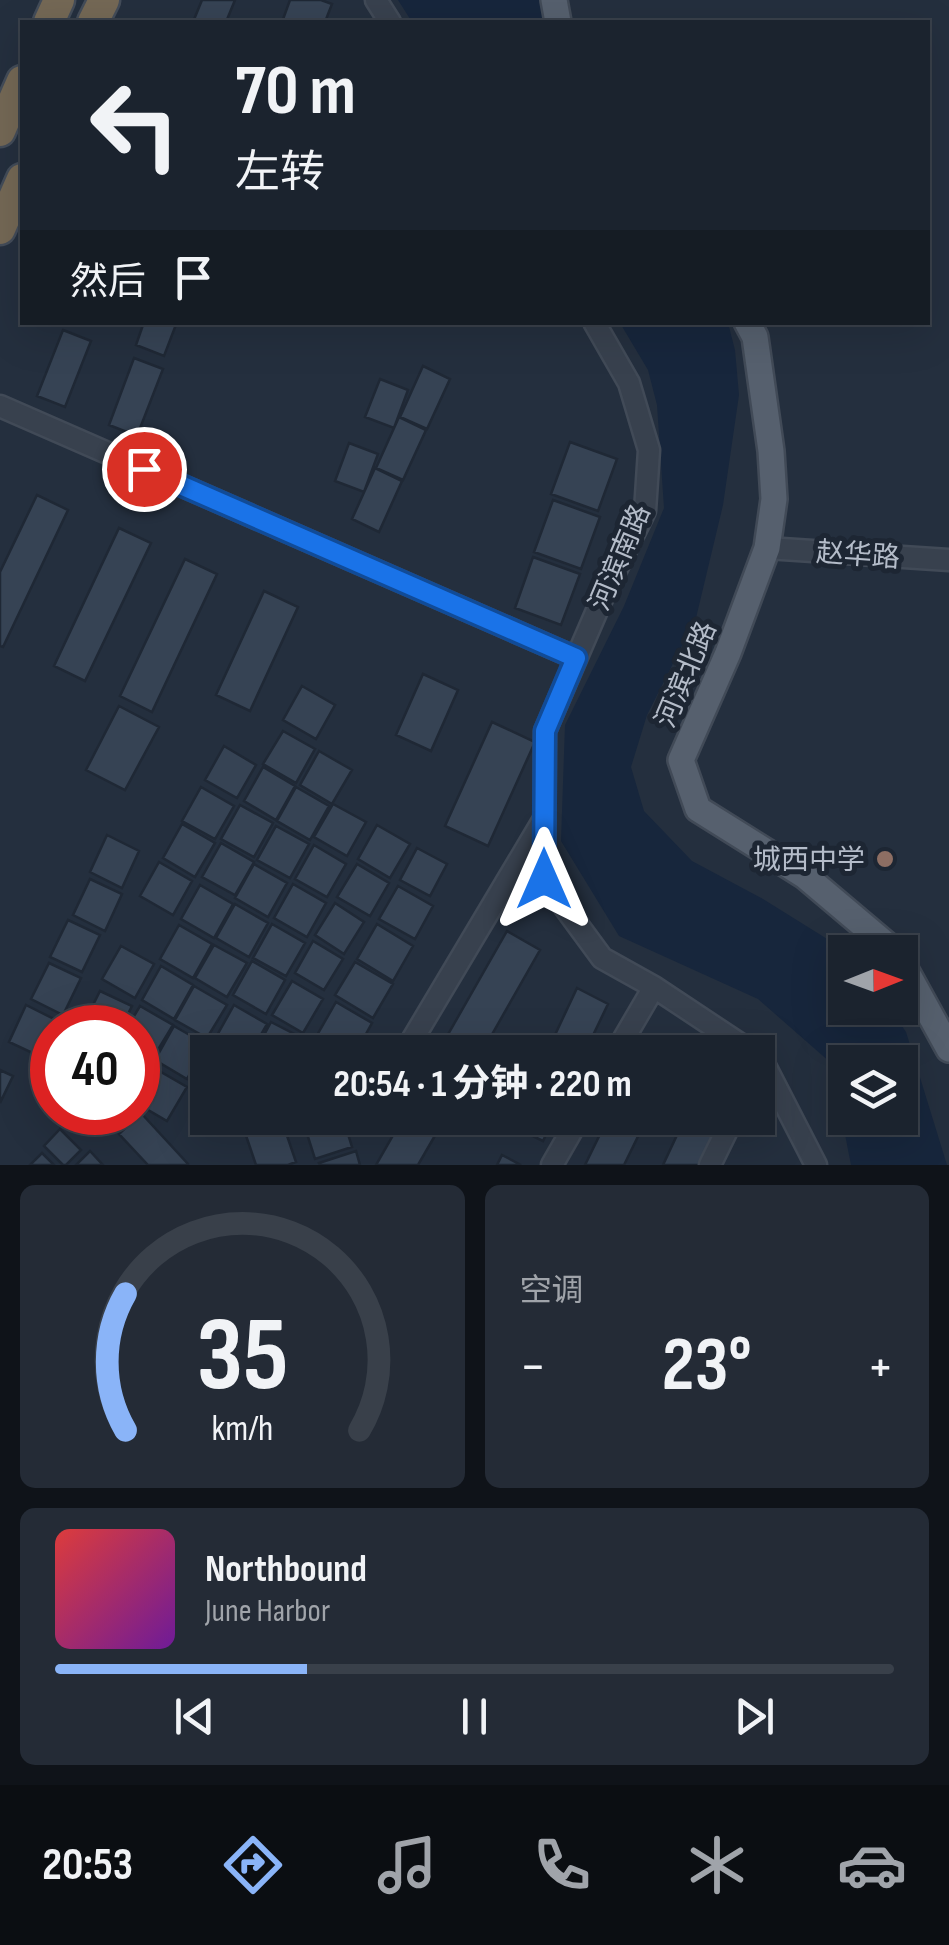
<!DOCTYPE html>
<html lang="zh">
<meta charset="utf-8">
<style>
body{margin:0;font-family:"Sofia Sans Condensed","Noto Sans SC",sans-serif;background:#242b36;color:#f1f3f6;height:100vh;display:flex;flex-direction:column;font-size:38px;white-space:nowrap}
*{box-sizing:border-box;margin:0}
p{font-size:32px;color:#a0a4aa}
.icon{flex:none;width:55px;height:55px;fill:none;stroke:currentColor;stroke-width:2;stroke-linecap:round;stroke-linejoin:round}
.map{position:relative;height:1165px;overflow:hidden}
.panel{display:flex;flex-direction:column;gap:20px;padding:20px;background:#0f1319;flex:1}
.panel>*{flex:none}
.hud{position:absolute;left:20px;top:20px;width:910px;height:305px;border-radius:0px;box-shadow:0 10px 40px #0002,0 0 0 2px #39404a;background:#1b232e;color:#f1f3f6;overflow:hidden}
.needle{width:65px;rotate:89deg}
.tools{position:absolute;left:828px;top:935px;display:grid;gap:20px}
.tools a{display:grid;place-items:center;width:90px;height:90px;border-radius:0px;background:#1b232e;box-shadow:0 10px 40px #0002,0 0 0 2px #39404a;font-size:50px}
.speed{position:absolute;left:30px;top:1005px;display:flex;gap:20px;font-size:50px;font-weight:700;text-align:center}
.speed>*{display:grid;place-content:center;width:130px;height:130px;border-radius:50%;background:#1b232e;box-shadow:0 10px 40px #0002,0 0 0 2px #39404a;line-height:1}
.speed .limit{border:15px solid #d22;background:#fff;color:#111}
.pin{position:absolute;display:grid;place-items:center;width:85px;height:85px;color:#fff;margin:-42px;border:5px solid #fff;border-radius:50%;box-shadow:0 2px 10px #0007}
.me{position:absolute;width:110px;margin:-55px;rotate:0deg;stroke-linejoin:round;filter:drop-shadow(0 0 8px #0008)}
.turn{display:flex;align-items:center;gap:35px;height:210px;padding:0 50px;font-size:45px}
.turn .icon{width:130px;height:130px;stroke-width:2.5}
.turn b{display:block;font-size:70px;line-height:85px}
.then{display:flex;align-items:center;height:95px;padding:0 50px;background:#0003;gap:20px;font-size:38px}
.big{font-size:75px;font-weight:700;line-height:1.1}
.panel .widget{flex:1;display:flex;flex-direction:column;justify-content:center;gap:15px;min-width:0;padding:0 35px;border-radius:15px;background:#242b36}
.panel .dial{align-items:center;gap:0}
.dial svg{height:260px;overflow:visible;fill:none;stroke:#39404a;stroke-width:7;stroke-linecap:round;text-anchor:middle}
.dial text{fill:#f1f3f6;stroke:none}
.song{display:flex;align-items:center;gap:30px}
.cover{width:120px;height:120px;border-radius:15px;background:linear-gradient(135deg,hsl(0 70% 55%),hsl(280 70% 35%))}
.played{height:10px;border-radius:5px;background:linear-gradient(90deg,#8ab4f8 30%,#39404a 30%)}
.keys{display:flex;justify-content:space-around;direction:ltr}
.heat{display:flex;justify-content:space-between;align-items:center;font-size:55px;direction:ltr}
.panel .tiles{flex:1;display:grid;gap:20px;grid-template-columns:1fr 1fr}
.widget:last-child{grid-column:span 2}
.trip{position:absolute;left:190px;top:1035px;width:585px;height:100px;border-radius:0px;background:#1b232e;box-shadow:0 10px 40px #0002,0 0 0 2px #39404a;font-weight:700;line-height:100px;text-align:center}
.menu{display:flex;height:160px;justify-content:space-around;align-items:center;background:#0b0e12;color:#a0a4aa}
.menu .icon{width:70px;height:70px}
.menu .current{color:#8ab4f8}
.menu b{font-size:45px;color:#f1f3f6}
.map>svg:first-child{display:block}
</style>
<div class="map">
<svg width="949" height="1165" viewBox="0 0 949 1165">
<rect width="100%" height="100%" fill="#242f3e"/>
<path fill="#17263c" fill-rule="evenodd" d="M398,0H543L551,22H412Z
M620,323H728L735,350L739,395L723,505L696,618L647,715L631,767L644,811L692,861L763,899L848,952H845V1008H890L906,1032L947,1165H851L831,1063L758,999L619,936L561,841L565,725L624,606L664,508L657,405L648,370ZM845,1062H900V1118H845Z"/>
<path fill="#364354" stroke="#1f2835" stroke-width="2.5" d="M202,0H235L226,22H193Z
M290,0H321L332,4L325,22H282Z
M144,322H177L164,356L136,345Z
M63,330L91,341L65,407L37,396Z
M134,358L163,369L137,436L109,425Z
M423,366L450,379L427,429L400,417Z
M380,379L408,390L394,428L365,417Z
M399,417L426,430L403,480L376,468Z
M570,442L617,459L598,511L551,494Z
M349,443L378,454L364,492L335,481Z
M375,468L402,481L379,532L352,519Z
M37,495L68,510L3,647L0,646V572Z
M553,500L600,517L581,569L534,552Z
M119,528L151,543L85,681L54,666Z
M533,557L580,574L561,625L515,608Z
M185,559L217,574L152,712L120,696Z
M264,591L298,607L250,711L216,695Z
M423,674L458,690L431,751L396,735Z
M302,686L335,705L316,739L283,720Z
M119,706L159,727L125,790L86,770Z
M492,722L535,742L488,846L445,826Z
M283,731L315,749L296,783L263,764Z
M224,746L256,765L237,798L205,780Z
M319,751L352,770L332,804L300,785Z
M263,767L295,786L276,820L244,801Z
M201,787L234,806L215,839L182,821Z
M296,787L329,806L310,840L277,821Z
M333,804L366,822L347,856L314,837Z
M240,805L273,823L254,857L221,839Z
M182,824L215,843L195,877L163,858Z
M377,825L410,844L390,878L358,859Z
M276,826L309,844L290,878L257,860Z
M107,835L139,851L122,888L90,872Z
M221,843L254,862L235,895L202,877Z
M314,845L346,864L327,897L295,879Z
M417,848L447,864L430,896L400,880Z
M159,862L192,881L173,915L140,896Z
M254,864L287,883L268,917L235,898Z
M357,864L389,883L370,916L337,897Z
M90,879L122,894L105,931L73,915Z
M293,884L326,903L307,937L274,918Z
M200,885L233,904L214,938L181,919Z
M398,886L433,906L415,939L379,919Z
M335,903L364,922L344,954L315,935Z
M235,904L268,923L249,957L216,938Z
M68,920L100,935L82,972L50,957Z
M272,924L305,943L286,976L253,958Z
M377,924L413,946L393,981L357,959Z
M179,925L212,944L193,978L160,959Z
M507,931L540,950L482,1052H438Z
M313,941L343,959L324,990L295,973Z
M214,945L247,963L227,997L195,978Z
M121,946L154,964L135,998L102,979Z
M252,961L285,980L266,1014L233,995Z
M355,962L393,984L373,1018L335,995Z
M49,963L81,978L63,1015L31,999Z
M161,966L193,985L174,1019L142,1000Z
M292,981L323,999L303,1033L272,1015Z
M194,986L227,1005L207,1038L175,1020Z
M577,988L608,1004L585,1052H547Z
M100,991L132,1006L121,1028L82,1027Z
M336,1002L372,1023L356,1052H343L316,1037Z
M26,1005L58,1021L55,1028H52V1032L41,1057L9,1042Z
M234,1005L267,1024L251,1052H239L215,1039Z
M140,1006L173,1025L153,1058L138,1049V1028H127Z
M271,1022L302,1038L294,1052H255Z
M174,1026L207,1045L187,1079L155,1060Z
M644,1041L667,1052H639Z
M315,1042L333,1052H309Z
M138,1061L148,1067L138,1086Z
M154,1068L187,1087L167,1121L138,1104V1097Z
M0,1070L13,1076L0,1103Z
M141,1113L188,1164V1165H148L119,1134Z
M240,1118H281L296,1162L288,1165H256Z
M302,1118H343L352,1147L315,1159Z
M403,1118H439L444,1120L418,1165H376Z
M516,1118H554L543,1141L512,1126Z
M608,1118H647L624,1165H585Z
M685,1118H724L702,1165H663Z
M60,1129L81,1150L66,1165H63L44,1146Z
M90,1151L103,1165H76Z
M356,1151L360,1165H320L319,1163Z
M42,1153L54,1165H30Z
M502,1155L521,1165H497Z"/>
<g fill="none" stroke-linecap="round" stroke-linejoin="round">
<defs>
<path id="minor" d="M376,0L390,22
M594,322L629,383L649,450L645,511L602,599L545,731L544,879L602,958L654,987L752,1052
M0,406L576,658
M767,548L949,560
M405,1052L544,819
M616,1052L654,987
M758,1056L761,1058L816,1165
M552,1165L579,1118
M710,1165L733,1118"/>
<path id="major" d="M554,0L558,22
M747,322L755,337L771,451L774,499L767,548L728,653L681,760L698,809L805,876L895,952
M900,960L949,1049"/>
<path id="highway" d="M49,22L59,0
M93,22L104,0
M0,131L22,81
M0,229L22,179"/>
</defs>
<use href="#minor" stroke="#414a57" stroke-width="25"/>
<use href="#major" stroke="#414a57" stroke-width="30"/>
<use href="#highway" stroke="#434c59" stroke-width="35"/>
<use href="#minor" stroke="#38414e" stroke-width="20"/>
<use href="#major" stroke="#56606e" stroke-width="25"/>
<use href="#highway" stroke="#746855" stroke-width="30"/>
</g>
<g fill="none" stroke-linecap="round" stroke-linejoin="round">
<defs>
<path id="route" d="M144,469L576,658L545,731L544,879"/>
</defs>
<use href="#route" stroke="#114b97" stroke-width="25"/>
<use href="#route" stroke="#1a73e8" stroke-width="18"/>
</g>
<circle fill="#8d6e63" stroke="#1d2633" stroke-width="4" cx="885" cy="859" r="10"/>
<g text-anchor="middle" stroke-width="10" stroke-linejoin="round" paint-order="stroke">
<g font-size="28" fill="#b4bcc9" stroke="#1d2633">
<text transform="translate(858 554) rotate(4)" y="10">赵华路</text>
<text transform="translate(619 557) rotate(-67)" y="10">河滨南路</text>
<text transform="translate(685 674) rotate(-67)" y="10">河滨北路</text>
</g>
<g font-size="28" fill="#b4bcc9" stroke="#1d2633" text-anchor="end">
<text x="865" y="869">城西中学</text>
</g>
</g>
</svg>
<div class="tools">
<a><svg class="needle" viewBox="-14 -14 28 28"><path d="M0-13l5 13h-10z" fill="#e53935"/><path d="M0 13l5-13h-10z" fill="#a0a4aa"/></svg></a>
<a><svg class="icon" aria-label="layers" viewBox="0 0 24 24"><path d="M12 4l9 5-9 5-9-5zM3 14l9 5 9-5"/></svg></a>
</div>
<div class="speed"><div class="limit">40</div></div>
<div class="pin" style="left:144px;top:469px;background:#d93025"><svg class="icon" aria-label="arrive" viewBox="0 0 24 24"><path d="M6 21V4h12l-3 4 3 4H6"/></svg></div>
<svg class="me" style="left:544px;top:879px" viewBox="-20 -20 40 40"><path d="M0-17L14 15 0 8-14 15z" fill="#1a73e8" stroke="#fff" stroke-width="4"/></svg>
<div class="trip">20:54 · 1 分钟 · 220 m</div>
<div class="hud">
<div class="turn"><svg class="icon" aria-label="left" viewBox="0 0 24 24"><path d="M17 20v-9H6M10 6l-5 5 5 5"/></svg><div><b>70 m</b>左转</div></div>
<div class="then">然后<svg class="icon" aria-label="arrive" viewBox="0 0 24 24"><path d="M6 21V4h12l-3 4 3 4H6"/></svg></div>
</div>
</div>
<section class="panel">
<div class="tiles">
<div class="widget dial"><svg viewBox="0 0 100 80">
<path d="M14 69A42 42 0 1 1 86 69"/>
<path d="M14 69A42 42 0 0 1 14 27" stroke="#8ab4f8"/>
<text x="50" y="56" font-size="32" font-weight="700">35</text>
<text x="50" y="72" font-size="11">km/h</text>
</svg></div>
<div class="widget"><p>空调</p>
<div class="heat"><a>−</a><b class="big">23°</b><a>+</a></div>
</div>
<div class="widget">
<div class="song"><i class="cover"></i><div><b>Northbound</b><p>June Harbor</p></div></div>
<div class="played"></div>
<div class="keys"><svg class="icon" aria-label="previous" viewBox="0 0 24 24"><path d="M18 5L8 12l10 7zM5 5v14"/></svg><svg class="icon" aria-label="pause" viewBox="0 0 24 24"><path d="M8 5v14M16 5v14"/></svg><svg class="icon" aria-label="next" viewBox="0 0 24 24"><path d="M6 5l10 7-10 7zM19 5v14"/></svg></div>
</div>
</div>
</section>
<nav class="menu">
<b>20:53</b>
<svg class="icon current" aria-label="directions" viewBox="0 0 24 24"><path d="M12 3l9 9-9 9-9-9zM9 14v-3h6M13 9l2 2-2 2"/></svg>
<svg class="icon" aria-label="music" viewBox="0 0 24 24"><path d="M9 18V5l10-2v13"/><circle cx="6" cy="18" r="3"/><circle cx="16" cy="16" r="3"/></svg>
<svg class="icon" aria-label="phone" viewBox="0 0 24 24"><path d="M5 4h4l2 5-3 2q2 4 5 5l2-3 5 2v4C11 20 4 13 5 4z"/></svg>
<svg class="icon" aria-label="climate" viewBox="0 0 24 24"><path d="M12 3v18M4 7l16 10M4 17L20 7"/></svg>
<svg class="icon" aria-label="car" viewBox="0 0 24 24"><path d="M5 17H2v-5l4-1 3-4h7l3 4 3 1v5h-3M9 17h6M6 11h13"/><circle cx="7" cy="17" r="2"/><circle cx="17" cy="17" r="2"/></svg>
</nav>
